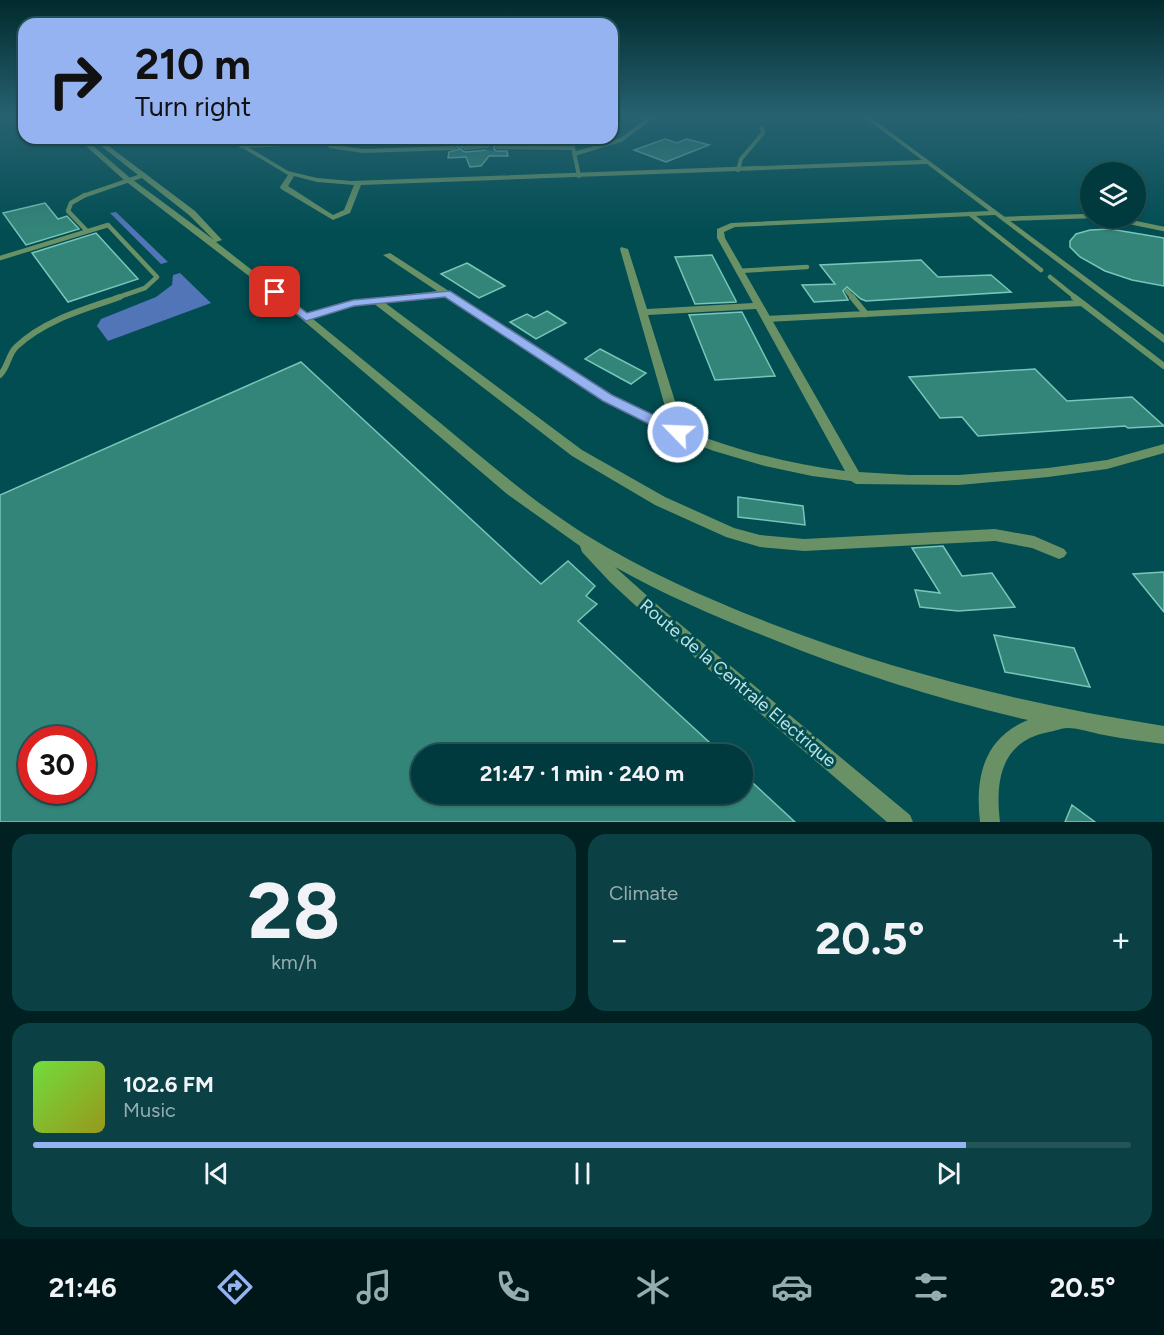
<!DOCTYPE html>
<meta charset="utf-8">
<style>
body{margin:0;font-family:Figtree,sans-serif;background:#0b4145;color:#f1f3f6;height:100vh;display:flex;flex-direction:column;font-size:22px;white-space:nowrap}
*{box-sizing:border-box;margin:0}
p{font-size:20px;color:#96adb0}
.icon{flex:none;width:33px;height:33px;fill:none;stroke:currentColor;stroke-width:2;stroke-linecap:round;stroke-linejoin:round}
.map{position:relative;height:822px;overflow:hidden}
.details{display:flex;flex-direction:column;gap:12px;padding:12px;background:#012022;flex:1}
.details>*{flex:none}
.hud{position:absolute;left:18px;top:18px;width:600px;height:126px;border-radius:18px;box-shadow:0 2px 4px #0004,0 0 0 2px #235458;background:#95b2f1;color:#111;overflow:hidden}
.controls{position:absolute;left:1080px;top:162px;display:grid;gap:12px}
.controls a{display:grid;place-items:center;width:66px;height:66px;border-radius:50%;background:#013a3e;box-shadow:0 2px 4px #0004,0 0 0 2px #235458;font-size:30px}
.speed{position:absolute;left:18px;top:726px;display:flex;gap:12px;font-size:30px;font-weight:700;text-align:center}
.speed>*{display:grid;place-content:center;width:78px;height:78px;border-radius:50%;background:#013a3e;box-shadow:0 2px 4px #0004,0 0 0 2px #235458;line-height:1}
.speed .limit{border:9px solid #d22;background:#fff;color:#111}
.pin{position:absolute;display:grid;place-items:center;width:51px;height:51px;color:#fff;margin:-26px;border-radius:12px;box-shadow:0 3px 9px #0006}
.me{position:absolute;width:66px;margin:-33px;rotate:294deg;stroke-linejoin:round;filter:drop-shadow(0 0 4px #0008)}
.turn{display:flex;align-items:center;gap:21px;height:126px;padding:0 18px;font-size:27px}
.turn .icon{width:78px;height:78px;stroke-width:2.5}
.turn b{display:block;font-size:42px;line-height:51px}
.big{font-size:45px;font-weight:700;line-height:1.1}
.details .tile{flex:1;display:flex;flex-direction:column;justify-content:center;gap:9px;min-width:0;padding:0 21px;border-radius:18px;background:#0b4145}
.details .dial{align-items:center;gap:0}
.dial b{font-size:78px;line-height:1}
.song{display:flex;align-items:center;gap:18px}
.cover{width:72px;height:72px;border-radius:9px;background:linear-gradient(135deg,hsl(100 70% 55%),hsl(60 70% 35%))}
.played{height:6px;border-radius:3px;background:linear-gradient(90deg,#95b2f1 85%,#235458 85%)}
.keys{display:flex;justify-content:space-around;direction:ltr}
.heat{display:flex;justify-content:space-between;align-items:center;font-size:33px;direction:ltr}
.details .tiles{flex:1;display:grid;gap:12px;grid-template-columns:1fr 1fr}
.tile:last-child{grid-column:span 2}
.trip{position:absolute;left:411px;top:744px;width:342px;height:60px;border-radius:30px;background:#013a3e;box-shadow:0 2px 4px #0004,0 0 0 2px #235458;font-weight:700;line-height:60px;text-align:center}
.tab-bar{display:flex;height:96px;justify-content:space-around;align-items:center;background:#001719;color:#96adb0}
.tab-bar .icon{width:42px;height:42px}
.tab-bar .selected{color:#95b2f1}
.tab-bar b{font-size:27px;color:#f1f3f6}
.map>svg:first-child{display:block}
</style>
<div class="map">
<svg width="1164" height="822" viewBox="0 0 1164 822">
<rect width="100%" height="100%" fill="#014d52"/>
<path fill="#5175b6" d="M116,212L168,262L161,264L110,213Z
M180,273L211,303L108,341L97,326L101,319L156,297L172,285L173,275Z"/>
<path fill="#348579" stroke="#77c6b8" stroke-width="1.5" fill-rule="evenodd" d="M451,138H505L506,143H497L494,148L496,151H507L508,156H489L481,166L470,167L466,157L448,158L449,152L459,149L455,144H450ZM486,143L491,147L488,150L465,152L460,149L465,144Z
M665,139L677,143L687,139L709,145L666,162L634,150Z
M45,203L58,219L67,216L79,229L26,245L3,213Z
M1110,229L1164,238V286L1132,280L1105,271L1080,257L1070,247V241L1076,234L1090,230Z
M96,233L138,279L68,302L32,253Z
M712,255L736,301V302L695,304L675,257Z
M921,260L938,277L991,275L1011,292L866,301L861,299L847,287L843,291L848,300L814,302L802,285L835,284L820,265Z
M467,263L505,286L479,298L441,274Z
M547,311L566,323L536,339L510,322L527,314L534,318Z
M742,312L775,376L715,380L689,315Z
M600,349L646,373L631,384L585,359Z
M301,362L541,584L568,561L595,586L586,596L597,604L578,621L722,754H422V794H742V773L795,822H0V495ZM32,740H82V790H32Z
M1035,369L1067,401L1132,397L1164,426L1128,428L1125,426L978,436L962,417L940,418L909,377Z
M738,497L803,506L805,525L738,517Z
M943,546L962,576L992,573L1015,607L958,611L920,607L915,590L940,593L912,548Z
M1164,572V612L1133,574Z
M994,635L1074,648L1090,687L1005,672Z
M1072,805L1095,822H1065Z"/>
<g fill="none" stroke-linecap="round" stroke-linejoin="round">
<path stroke="#1d6368" stroke-width="7" stroke-dasharray="7 3" stroke-linecap="butt" d="M486,147H498"/>
<path stroke="#6a9065" stroke-width="4" d="M571,138L579,176
M241,146L330,142L349,138
M498,147L573,148
M574,154L621,140L652,117
M738,170L741,159L763,133L762,128
M83,196L144,175"/>
<path stroke="#6a9065" stroke-width="4.5" d="M85,195L71,203L68,211L87,231
M970,214L1041,270
M1111,218L1164,229
M1004,219L1090,216
M0,258L108,225L157,277L145,288L116,298
M738,271L807,267
M1050,277L1076,298
M847,291L853,298"/>
<path stroke="#6a9065" stroke-width="6" d="M852,297L866,314
M1074,297L1082,303
M766,319L1082,303L1164,366
M0,375C8,367 8,355 16,347C44,320 85,309 120,297"/>
<path fill="#6a9065" fill-rule="evenodd" d="M864,117H870L1164,335V343L995,215L735,227L724,232L725,238L859,472L909,475H959L1048,468L1107,460L1164,444V453L1107,469L1048,477L959,485L856,484L851,481L812,476L765,466L714,451L668,434L600,399L444,296L384,302L582,450L665,497L734,528L760,535L804,539L995,529L1034,536L1064,549L1067,553L1064,557L1059,559L1032,548L995,541L804,551L760,547L726,537L655,505L572,456L373,303L346,308L313,319C357,355 400,390 444,426C490,464 535,503 586,535C644,571 708,599 772,624C899,673 1030,705 1164,726V744C1144,741 1124,739 1104,735C1093,733 1079,728 1067,728C1062,728 1055,731 1049,732C1001,741 995,780 1000,822H980C975,778 983,738 1028,720C941,700 855,673 772,639C718,618 665,595 615,567L662,609L910,815L913,822H887L650,619L610,582L582,552L580,546L507,494L271,293L124,180L77,138H84L129,177L214,240L189,215L91,138H98L195,211L222,240L216,242L308,314L344,302L437,291L383,255L390,253L608,394L670,424L620,249L621,247L628,249L647,309L753,303L717,238V229L731,223L989,211L927,164L361,185L350,213L333,220L281,189L280,187L288,175L226,138H233L288,171L317,178L351,181L922,160ZM294,176L317,182L354,185L344,210L333,215L288,186ZM756,309L845,471C789,464 736,450 684,430L648,315Z
M330,140L334,145L363,149L454,146L457,148L454,150L363,153L329,148L327,142Z
M486,145L489,147L488,148L465,150L462,148L465,146Z"/>
</g>
<linearGradient id="sky" x2="0" y2="1"><stop stop-color="#012a2d"/><stop offset="0.5" stop-color="#276271"/><stop offset="1" stop-color="#276271" stop-opacity="0"/></linearGradient>
<rect width="1164" height="232" fill="url(#sky)"/>
<path fill="#95b2f1" stroke="#61749d" stroke-width="1.5" d="M275,288L307,313L353,300L450,291L612,395L683,429L685,432L683,436H673L603,401L445,297L354,306L306,321L271,294V289Z"/>
<g text-anchor="middle" stroke-width="6" stroke-linejoin="round" paint-order="stroke">
<g font-size="18" fill="#bce2e5" stroke="#014d52">
<text transform="translate(738 683) rotate(40)" y="6">Route de la Centrale Electrique</text>
</g>
</g>
</svg>
<div class="controls">
<a><svg class="icon" aria-label="layers" viewBox="0 0 24 24"><path d="M12 4l9 5-9 5-9-5zM3 14l9 5 9-5"/></svg></a>
</div>
<div class="speed"><div class="limit">30</div></div>
<div class="pin" style="left:275px;top:292px;background:#d93025"><svg class="icon" aria-label="arrive" viewBox="0 0 24 24"><path d="M6 21V4h12l-3 4 3 4H6"/></svg></div>
<svg class="me" style="left:678px;top:432px" viewBox="-20 -20 40 40"><circle r="17" fill="#95b2f1" stroke="#fff" stroke-width="3"/><path d="M0-11L8 9 0 5-8 9z" fill="#fff"/></svg>
<div class="trip">21:47 · 1 min · 240 m</div>
<div class="hud">
<div class="turn"><svg class="icon" aria-label="right" viewBox="0 0 24 24"><path d="M7 20v-9h11M14 6l5 5-5 5"/></svg><div><b>210 m</b>Turn right</div></div>
</div>
</div>
<section class="details">
<div class="tiles">
<div class="tile dial"><b>28</b><p>km/h</p></div>
<div class="tile"><p>Climate</p>
<div class="heat"><a>−</a><b class="big">20.5°</b><a>+</a></div>
</div>
<div class="tile">
<div class="song"><i class="cover"></i><div><b>102.6 FM</b><p>Music</p></div></div>
<div class="played"></div>
<div class="keys"><svg class="icon" aria-label="previous" viewBox="0 0 24 24"><path d="M18 5L8 12l10 7zM5 5v14"/></svg><svg class="icon" aria-label="pause" viewBox="0 0 24 24"><path d="M8 5v14M16 5v14"/></svg><svg class="icon" aria-label="next" viewBox="0 0 24 24"><path d="M6 5l10 7-10 7zM19 5v14"/></svg></div>
</div>
</div>
</section>
<nav class="tab-bar">
<b>21:46</b>
<svg class="icon selected" aria-label="directions" viewBox="0 0 24 24"><path d="M12 3l9 9-9 9-9-9zM9 14v-3h6M13 9l2 2-2 2"/></svg>
<svg class="icon" aria-label="music" viewBox="0 0 24 24"><path d="M9 18V5l10-2v13"/><circle cx="6" cy="18" r="3"/><circle cx="16" cy="16" r="3"/></svg>
<svg class="icon" aria-label="phone" viewBox="0 0 24 24"><path d="M5 4h4l2 5-3 2q2 4 5 5l2-3 5 2v4C11 20 4 13 5 4z"/></svg>
<svg class="icon" aria-label="climate" viewBox="0 0 24 24"><path d="M12 3v18M4 7l16 10M4 17L20 7"/></svg>
<svg class="icon" aria-label="car" viewBox="0 0 24 24"><path d="M5 17H2v-5l4-1 3-4h7l3 4 3 1v5h-3M9 17h6M6 11h13"/><circle cx="7" cy="17" r="2"/><circle cx="17" cy="17" r="2"/></svg>
<svg class="icon" aria-label="filters" viewBox="0 0 24 24"><path d="M4 7h16M4 17h16"/><circle cx="9" cy="7" r="2"/><circle cx="15" cy="17" r="2"/></svg>
<b>20.5°</b>
</nav>
